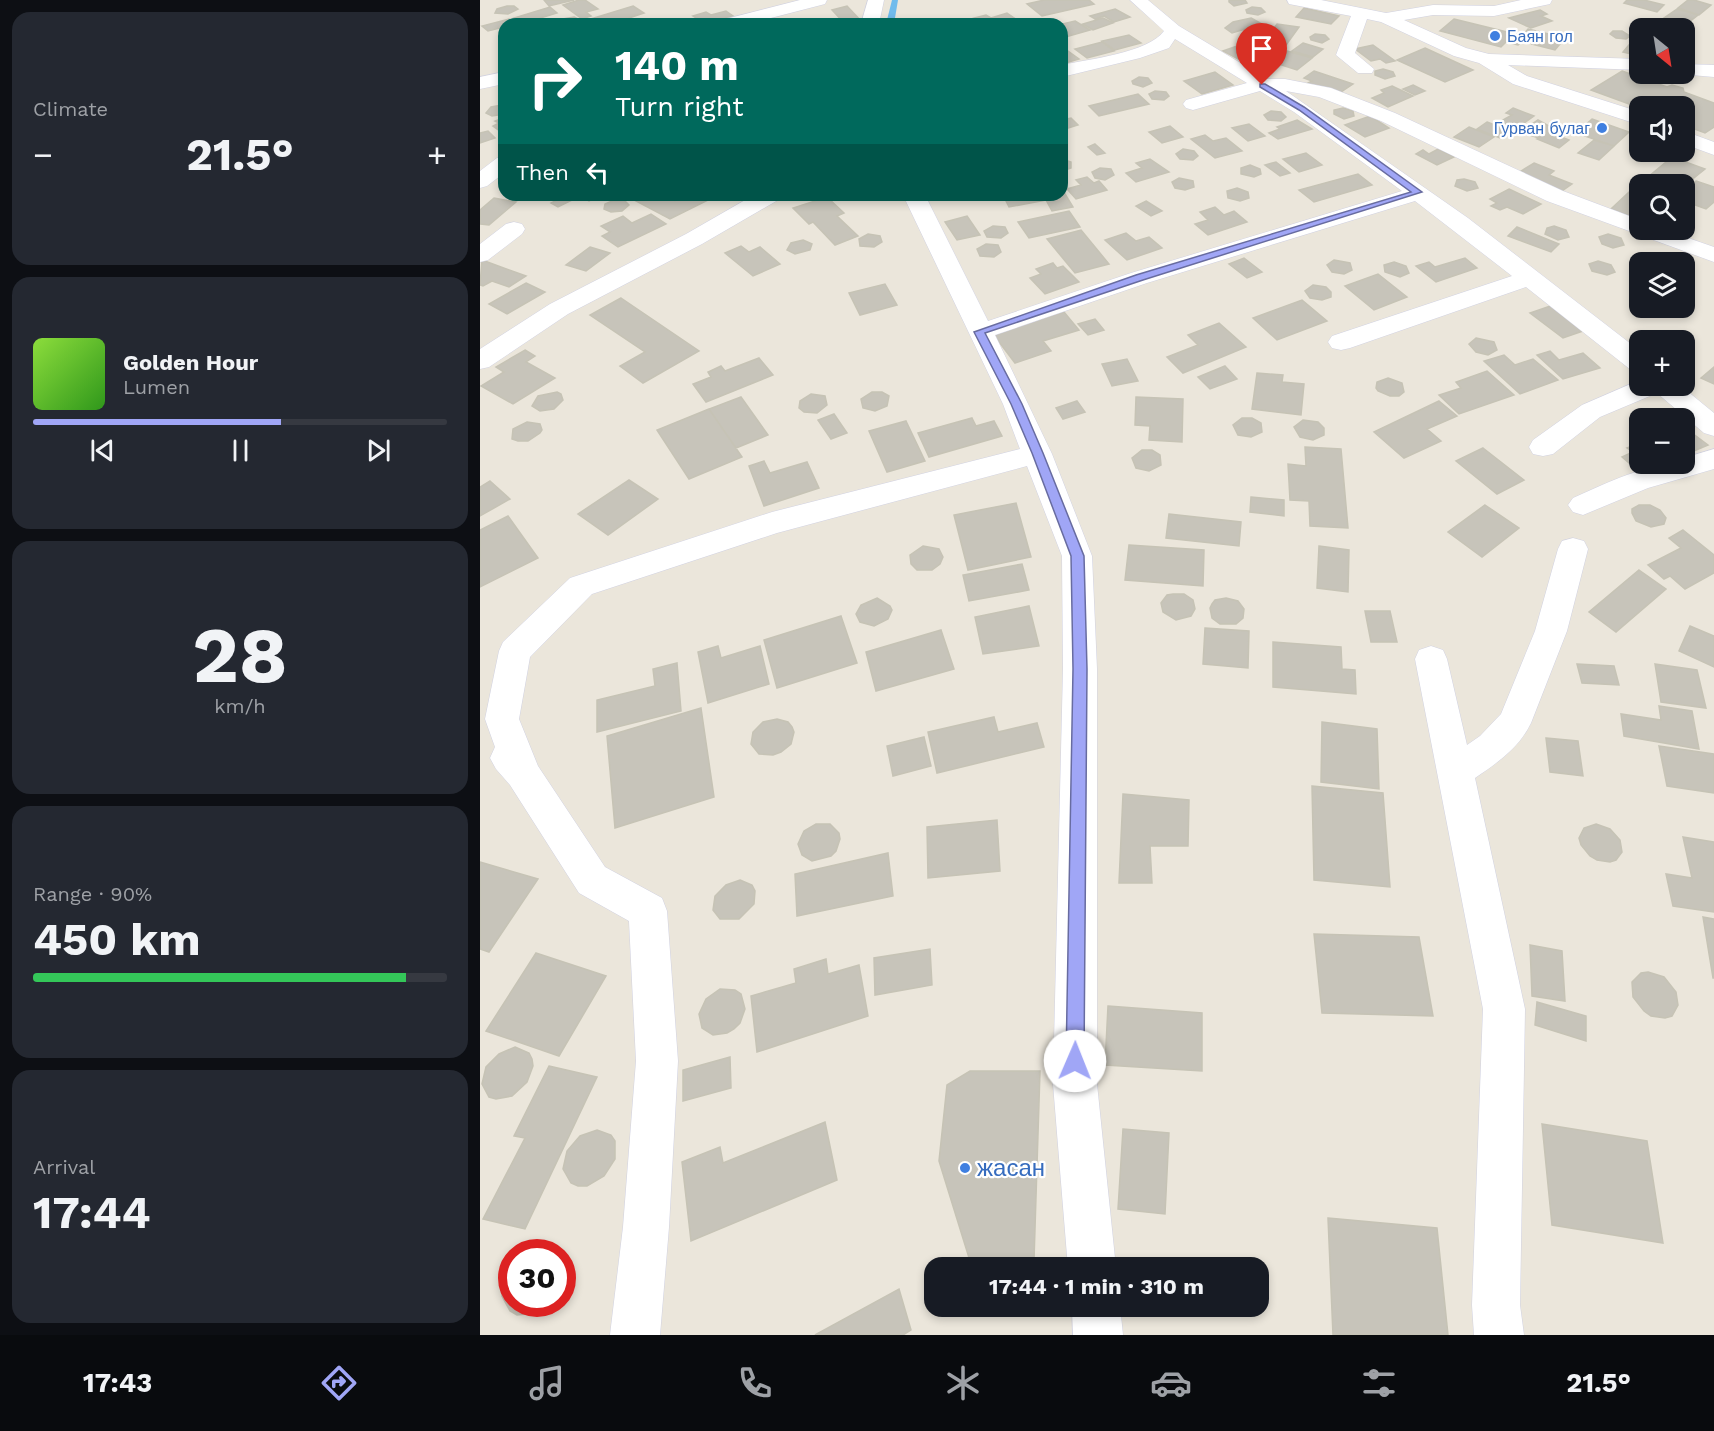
<!DOCTYPE html>
<meta charset="utf-8">
<style>
body{margin:0;font-family:"Work Sans",sans-serif;background:#242831;color:#f1f3f6;height:100vh;display:flex;flex-direction:column;font-size:22px;white-space:nowrap}
*{box-sizing:border-box;margin:0}
p{font-size:20px;color:#9ea1a6}
.icon{flex:none;width:33px;height:33px;fill:none;stroke:currentColor;stroke-width:2;stroke-linecap:round;stroke-linejoin:round}
.map{position:relative;flex:1;overflow:hidden}
.side{display:flex;flex-direction:column;gap:12px;padding:12px;background:#0d0f14;width:480px}
.side>*{flex:none}
.hud{position:absolute;left:18px;top:18px;width:570px;height:183px;border-radius:18px;box-shadow:0 3px 9px #0003;background:#00695c;color:#fff;overflow:hidden}
.needle{width:39px;rotate:150deg}
.buttons{position:absolute;left:1149px;top:18px;display:grid;gap:12px}
.buttons a{display:grid;place-items:center;width:66px;height:66px;border-radius:12px;background:#171b24;box-shadow:0 3px 9px #0003;font-size:30px}
.speed{position:absolute;left:18px;top:1239px;display:flex;gap:12px;font-size:30px;font-weight:700;text-align:center}
.speed>*{display:grid;place-content:center;width:78px;height:78px;border-radius:50%;background:#171b24;box-shadow:0 3px 9px #0003;line-height:1}
.speed .limit{border:9px solid #d22;background:#fff;color:#111}
.pin{position:absolute;display:grid;place-items:center;width:51px;height:51px;color:#fff;margin:-62px -26px;border-radius:50% 50% 50% 0;rotate:-45deg;box-shadow:0 0 6px #0007}
.pin .icon{rotate:45deg}
.me{position:absolute;width:66px;margin:-33px;rotate:1deg;stroke-linejoin:round;filter:drop-shadow(0 0 4px #0008)}
.turn{display:flex;align-items:center;gap:21px;height:126px;padding:0 18px;font-size:27px}
.turn .icon{width:78px;height:78px;stroke-width:2.5}
.turn b{display:block;font-size:42px;line-height:51px}
.then{display:flex;align-items:center;height:57px;padding:0 18px;background:#0003;gap:12px;font-size:22px}
.big{font-size:45px;font-weight:700;line-height:1.1}
.side .tile{flex:1;display:flex;flex-direction:column;justify-content:center;gap:9px;min-width:0;padding:0 21px;border-radius:18px;background:#242831}
.side .dial{align-items:center;gap:0}
.dial b{font-size:78px;line-height:1}
.song{display:flex;align-items:center;gap:18px}
.cover{width:72px;height:72px;border-radius:9px;background:linear-gradient(135deg,hsl(90 70% 55%),hsl(110 70% 35%))}
.played{height:6px;border-radius:3px;background:linear-gradient(90deg,#a0a6f6 60%,#363941 60%)}
.keys{display:flex;justify-content:space-around;direction:ltr}
.heat{display:flex;justify-content:space-between;align-items:center;font-size:33px;direction:ltr}
.charge{height:9px;border-radius:4px;background:linear-gradient(90deg,#34c759 90%,#363941 0)}
.trip{position:absolute;left:444px;top:1257px;width:345px;height:60px;border-radius:18px;background:#171b24;box-shadow:0 3px 9px #0003;font-weight:700;line-height:60px;text-align:center}
.menu{display:flex;height:96px;justify-content:space-around;align-items:center;background:#090b0e;color:#9ea1a6}
.menu .icon{width:42px;height:42px}
.menu .selected{color:#a0a6f6}
.menu b{font-size:27px;color:#f1f3f6}
main{display:flex;flex:1;min-height:0}
.map>svg:first-child{display:block}
</style>
<main>
<section class="side">
<div class="tile"><p>Climate</p>
<div class="heat"><a>−</a><b class="big">21.5°</b><a>+</a></div>
</div>
<div class="tile">
<div class="song"><i class="cover"></i><div><b>Golden Hour</b><p>Lumen</p></div></div>
<div class="played"></div>
<div class="keys"><svg class="icon" aria-label="previous" viewBox="0 0 24 24"><path d="M18 5L8 12l10 7zM5 5v14"/></svg><svg class="icon" aria-label="pause" viewBox="0 0 24 24"><path d="M8 5v14M16 5v14"/></svg><svg class="icon" aria-label="next" viewBox="0 0 24 24"><path d="M6 5l10 7-10 7zM19 5v14"/></svg></div>
</div>
<div class="tile dial"><b>28</b><p>km/h</p></div>
<div class="tile"><p>Range · 90%</p><b class="big">450 km</b><div class="charge"></div></div>
<div class="tile"><p>Arrival</p><b class="big">17:44</b></div>
</section>
<div class="map">
<svg width="1234" height="1335" viewBox="0 0 1234 1335">
<rect width="100%" height="100%" fill="#ebe6db"/>
<g fill="none" stroke-linecap="round" stroke-linejoin="round">
<path fill="#70bbec" fill-rule="evenodd" d="M412,0H418L414,24H406Z"/>
</g>
<path fill="#c7c4ba" stroke="#c6c3b5" stroke-width="1.5" d="M64,0H94L69,6Z
M99,0H105L118,9L106,12L111,16L102,19L83,5Z
M564,0H609L614,4L562,16L547,4Z
M749,0H765L767,3L754,6L749,2Z
M1147,0H1164L1184,5L1177,12L1144,3Z
M1208,0H1214L1231,5L1219,15L1198,8Z
M27,6H34L38,9L28,14L15,13L17,9Z
M153,6L164,13L131,24H108L104,21Z
M367,6L382,22L365,24L352,10Z
M70,7L77,13L41,24L34,18Z
M772,7L781,8L785,12L778,15L767,13L766,10Z
M824,8L859,16L851,24L816,17Z
M635,9L650,17L634,22L624,16L615,19L610,16Z
M1197,9L1218,15L1203,27L1181,20Z
M1060,10L1067,14L1061,16L1072,21L1051,28L1029,18Z
M246,11L253,16L226,24H219L214,21L218,19L213,16L226,12L231,15Z
M527,13L540,22L493,24L500,22L494,18L506,15L511,18Z
M94,17L102,21L99,24H79L83,19Z
M623,18L633,23L613,30L603,24Z
M771,18L782,24L752,33L745,28L753,22Z
M29,19L35,24H24V27L8,31L2,26Z
M974,19L1035,34L1031,38L1043,41L1038,45L1026,42L1021,47L960,31Z
M595,21L610,30L582,38V24Z
M1181,21L1202,27L1171,28Z
M797,24L819,27L806,45L762,61L743,51L789,35Z
M1048,29L1085,38L1075,50L1052,44L1056,40L1041,37Z
M1133,31H1142L1150,36L1146,39L1136,38L1130,34Z
M835,34L845,35L849,39L842,43L831,40L830,37Z
M649,35L661,43L635,50L622,41Z
M1153,40L1160,41V56L1143,52Z
M622,42L634,51L607,58L595,49Z
M823,43L843,49L833,57L812,51Z
M893,45L915,61L906,63L900,59L891,61L875,49Z
M945,48L993,70L965,82L917,60Z
M588,51L599,59L582,64V53Z
M807,51L832,58L817,70L792,62Z
M903,69L913,72L915,76L905,79L895,75V71Z
M834,71L873,84L858,94L826,84L832,81L824,78Z
M1142,71L1187,87L1192,85L1203,88L1204,92L1234,103V127L1225,133L1204,125V106L1160,108L1111,90Z
M735,72L753,85L722,94L704,81Z
M659,77L668,78L672,83L663,87L653,84L652,81Z
M933,85L945,91L935,95L923,89Z
M912,86L933,96L908,107L892,98L904,93L901,90Z
M675,91L686,92L689,96L684,100L672,99L669,94Z
M658,94L669,104L619,116L609,106Z
M22,105H24V114L12,116L6,113L11,107Z
M863,108L873,111L874,116L864,119L854,114V110Z
M1033,108L1054,116L1033,131L1016,124L1032,115L1026,113Z
M791,111L801,112L806,117L801,121L788,120L784,115Z
M890,116L909,128L885,137L865,125Z
M23,118L24,119V134L13,126L19,123L15,121Z
M591,118L598,125L582,130V120Z
M1112,119L1149,132L1134,146L1096,133Z
M817,120L832,129L798,139L789,133L800,129L797,127Z
M1058,120L1080,132L1076,135L1089,140L1079,148L1057,139L1059,138L1040,132Z
M1007,122L1030,131L1020,138L997,129Z
M769,124L785,136L768,141L752,128Z
M690,126L703,137L682,143L669,132Z
M989,127L1014,137L999,147L974,137Z
M8,131L15,138L0,143V133Z
M725,135L733,141L746,138L762,151L735,158L711,139Z
M1114,140L1134,146L1119,160L1098,153Z
M615,144L625,153L617,155L608,147Z
M703,149L714,151L718,156L713,160L700,159L696,154Z
M958,149L974,157L957,165L936,154L943,150L949,154Z
M826,153L842,165L819,172L803,159Z
M1192,157L1225,169L1204,186V184H1169L1162,182Z
M582,159L591,162V168L582,171Z
M670,159L689,172L656,182L646,173L662,168L656,163Z
M796,162L810,173L800,176L785,165Z
M1054,163L1074,171L1069,175L1092,184L1082,191L1038,173Z
M770,165L780,169L781,174L774,177L761,174V168Z
M620,168L631,169L634,175L625,180L615,178L612,172Z
M878,174L892,185L834,202L819,190Z
M607,177L614,183L619,181L627,190L596,199L587,189L601,185L596,180Z
M699,178L713,181L714,187L705,190L695,188L692,182Z
M984,179L995,182L998,188L987,191L975,186L977,180Z
M1216,181L1234,187V202L1226,209L1204,201V191Z
M757,188L768,192L769,198L760,201L748,198L747,191Z
M582,189L593,207L572,211L566,200L529,207L523,195H582Z
M1029,189L1061,204L1043,214L1027,207L1020,210L1011,206L1017,203L1010,199Z
M1149,192L1160,195V220L1131,209Z
M87,195H121L109,201L100,196L78,207L71,203Z
M167,195H185L195,201L206,195L234,197L190,219L156,201Z
M347,197L364,213L357,216L378,236L355,245L333,222L329,224L313,208Z
M14,198L36,202L9,225L0,224V210Z
M144,200L149,205L142,211L131,212L124,209L125,204L132,201Z
M666,201L682,211L671,216L656,206Z
M735,207L744,215L754,211L767,222L728,235L715,224L728,220L720,212Z
M589,211L600,227L549,238L538,222Z
M171,214L186,224L138,247L122,236L130,232L121,226L143,216L152,223Z
M487,216L500,235L477,240L465,222Z
M513,226L525,227L528,233L521,238L507,237L504,231Z
M1074,226L1086,230L1089,237L1078,240L1065,234L1067,228Z
M1037,227L1079,244L1071,252L1028,236Z
M601,230L629,264L595,273L567,239Z
M646,233L656,241L669,237L682,248L647,260L625,240Z
M388,234L400,236L402,242L394,247L380,246L379,239Z
M1128,234L1141,238L1144,245L1133,248L1122,244L1119,237Z
M323,240L332,244L330,250L315,254L307,250L311,243Z
M506,244L518,245L521,252L514,257L500,256L497,249Z
M261,246L269,252L280,247L300,264L273,276L245,253Z
M110,247L130,253L106,271L86,265Z
M764,258L782,272L767,278L749,264Z
M985,258L997,268L956,282L936,266L949,262L955,267Z
M2,260L46,276L29,287L12,281L3,286L0,285Z
M854,260L870,263L872,270L864,274L852,272L847,265Z
M1118,261L1131,265L1135,272L1127,275L1112,271L1109,264Z
M914,262L926,266L929,273L920,277L905,272L904,265Z
M573,263L577,268L583,266L599,282L565,294L550,278L561,274L556,269Z
M898,274L927,297L894,310L865,286Z
M46,283L65,292L27,314L9,304Z
M405,284L417,305L380,315L369,293Z
M833,285L846,287L851,292V297L842,300L830,298L825,291Z
M141,298L219,351L163,383L140,366L165,352L110,315Z
M822,300L847,321L797,340L773,318Z
M1073,305L1106,330L1083,338L1050,313Z
M584,312L599,330L563,341L571,351L535,363L513,334Z
M615,319L624,330L608,335L598,324Z
M739,323L766,347L703,373L687,357L718,345L708,335Z
M996,338L1014,342L1017,350L1008,355L996,352L989,344Z
M45,350L55,356L46,362L75,378L33,404L1,386L24,372L16,367Z
M1070,351L1079,360L1103,353L1120,368L1083,379L1057,355Z
M1024,355L1035,365L1053,359L1078,380L1040,394L1004,361Z
M279,358L293,375L226,402L213,384L231,377L228,372L241,366L245,371Z
M647,359L658,381L632,386L622,364Z
M745,366L757,379L730,389L718,377Z
M1234,367V384L1221,378Z
M1007,371L1034,395L979,414L959,395L981,388L976,382Z
M777,373L803,375L802,382L824,384L821,415L772,409Z
M908,378L922,383L924,392L919,396H910L898,391L896,388L897,382Z
M77,392L81,394L83,400L74,409L60,411L52,406L58,396Z
M392,392H402L409,396L407,406L395,411L383,408L381,399Z
M331,394L345,396L347,405L337,413L324,412L319,408L320,401Z
M261,397L288,435L256,448L229,409Z
M656,397L703,399L702,442L669,440L670,426L655,425Z
M597,401L605,412L583,419L576,408Z
M959,401L977,416L947,429L961,441L924,458L894,432Z
M229,409L262,457L209,479L177,430Z
M354,414L367,433L351,439L338,420Z
M492,418L496,426L514,421L522,436L449,457L438,433Z
M762,418H772L781,423L782,432L771,437L758,435L753,425Z
M823,420L838,422L844,428V435L833,440L820,437L814,427Z
M426,421L445,461L407,472L389,431Z
M47,422L60,424L62,430L60,433L48,441H38L32,439L33,429Z
M1204,427L1228,445L1204,455Z
M1160,443V464H1186L1162,474L1142,457L1153,452L1147,448Z
M825,447L861,449L868,528L830,526L829,501L810,500L808,464L826,466Z
M1003,448L1044,480L1017,494L976,461Z
M662,450H672L680,455L681,465L669,471L656,468L652,458Z
M284,461L290,473L327,462L339,488L284,506L269,466Z
M149,480L178,499L128,535L98,514Z
M10,481L30,499L0,516V487Z
M771,497L804,500V516L770,512Z
M536,503L551,557L488,570L474,515Z
M1005,505L1039,528L1002,557L968,532Z
M1159,505H1170L1180,510L1186,518L1184,524L1171,527L1156,521L1152,513V509Z
M689,514L761,522L759,546L686,538Z
M28,516L58,558L0,587V530Z
M1203,530L1234,555V573L1205,589L1190,576L1184,579L1168,565L1201,548L1189,538Z
M649,545L724,550L723,586L645,580Z
M443,546L459,549L463,557L460,564L452,570H437L431,564L430,555Z
M839,546L869,550L868,592L837,588Z
M542,564L549,590L489,601L483,575Z
M1159,570L1186,589L1136,632L1109,612Z
M693,594H704L713,600L715,609L711,616L696,620L683,612L681,603L687,595Z
M397,598L410,606L412,610L408,619L394,626L380,622L376,614L381,605Z
M746,598L758,601L764,609L763,618L756,624H740L732,618L730,608L732,604L735,600Z
M549,606L559,646L503,654L495,617Z
M885,611H910L917,642H891Z
M361,616L377,663L297,688L284,640Z
M1210,626L1234,636V667L1199,651Z
M725,628L769,631L768,668L723,664Z
M461,630L474,669L396,691L386,652Z
M793,642L861,647L862,669L875,670L876,694L793,687Z
M238,646L241,658L280,646L289,684L228,703L218,652Z
M197,663L201,711L117,732V700L175,686L173,669Z
M1097,664L1134,666L1139,685L1102,683Z
M1175,664L1217,670L1226,708L1181,702Z
M1179,706L1212,711L1219,749L1144,736L1141,714L1181,720Z
M221,708L234,797L135,828L127,736Z
M514,717L518,732L557,723L564,747L457,773L448,732Z
M297,719L308,722L312,727L314,732L311,744L301,752L293,755L279,754L271,744L273,732L283,722Z
M842,722L897,729L899,789L841,782Z
M444,737L451,766L413,776L407,746Z
M1066,738L1098,741L1103,776L1070,772Z
M1179,746L1234,754V793L1187,786Z
M832,786L903,793L910,887L834,880Z
M643,794L709,800L708,846H670L672,883H639Z
M517,820L520,871L448,878L447,827Z
M336,824H350L359,833L360,839L356,851L351,856L332,861L322,855L318,844L324,831Z
M1116,824L1130,829L1140,840L1142,852L1136,860L1130,862L1117,860L1110,856L1101,845L1099,838L1104,828Z
M1203,837L1234,842V912L1193,906L1186,874L1212,878Z
M408,853L413,896L317,916L315,874Z
M0,862L58,879L9,952L0,949Z
M260,880L272,885L275,891L274,904L259,919H240L233,910L235,896L246,885Z
M1223,917L1234,919V978H1233Z
M834,934L939,937L953,1016L842,1013Z
M1050,945L1082,951L1085,1001L1052,996Z
M450,949L452,985L395,995L394,958Z
M56,953L126,976L79,1056L6,1031Z
M346,959L348,974L379,965L388,1016L277,1052L271,996L316,983L314,969Z
M1168,972L1184,977L1196,992L1198,1005L1192,1016L1185,1018L1171,1016L1164,1011L1153,997L1152,982L1161,973Z
M240,989L255,990L261,994L265,1009L260,1023L254,1029L247,1033L233,1035L222,1028L219,1014L226,999Z
M1057,1002L1106,1016V1041L1055,1025Z
M628,1006L722,1013V1071L625,1065Z
M35,1047L49,1053L52,1059L53,1066L47,1082L32,1096L16,1099L9,1097L2,1084L6,1067L19,1054Z
M250,1057L251,1088L203,1101V1070Z
M69,1066L117,1077L45,1229L3,1219L45,1138L34,1136Z
M490,1071H560L554,1260L490,1261L459,1161L467,1085Z
M345,1122L357,1180L211,1241L202,1162L240,1147L243,1163Z
M1062,1124L1167,1141L1183,1243L1072,1225Z
M643,1129L689,1133L685,1214L638,1209Z
M117,1130L131,1135L135,1141V1159L124,1176L107,1186H98L91,1183L83,1169L87,1151L100,1136Z
M848,1218L957,1228L968,1335H853Z
M32,1268V1304H65L46,1314L37,1315L30,1311L22,1296L23,1285Z
M419,1289L431,1330L423,1335H335Z"/>
<g fill="none" stroke-linecap="round" stroke-linejoin="round">
<defs>
<path id="minor" d="M320,0H347L345,4L268,24H239L242,20Z
M388,0H404L399,24H381Z
M650,0H668L699,26L787,79H805L851,88L915,113L1083,191L1160,220V230H1185L1234,247V262L1067,201L901,121L839,97L806,91L988,218L1160,351V372L1151,370L1046,287L870,348L861,350L852,348L848,342L852,336L1032,276L935,201L667,283L515,335L572,454L612,556L617,669V1084L636,1268H588L573,1084L583,669L582,556L547,466L297,533L112,594L50,657L39,719L58,766L125,867L182,898L187,911L198,1061L189,1227L180,1335H130L143,1227L156,1061L149,921L99,893L30,785L16,769L10,758L15,747L5,719L19,651L23,642L90,578L292,512L540,449L523,404L423,195H445L508,321L651,273L922,191L814,112L780,91L713,110L706,108L703,104L706,100L767,83L695,39L689,48L660,58L582,77V65C609,59 668,53 684,31Z
M807,0H841L906,13L953,5L1014,6L1041,0H1072L1070,4L1014,16L953,15L924,20L986,48L1009,54L1160,59V70L1028,65L1047,76L1160,112V125L1033,84L999,63L974,56L901,22L887,19L875,53L894,69L892,73H878L856,55L871,16L809,4Z
M1204,64L1234,65V77L1200,74H1204Z
M24,72V84L0,89V77Z
M1204,131L1234,142V155L1204,144Z
M24,156V173L7,186L0,188V171L17,158Z
M274,195H301L298,200L222,244L88,314L9,367L0,369V349L70,304L206,234Z
M34,222L42,224L45,229L42,234L8,260L0,262V244L26,224Z
M1160,380V386H1201L1234,413V436L1224,433L1177,393L1120,417L1073,454L1063,456L1053,454L1049,447L1053,440L1102,405Z
M1234,449V469L1168,488L1103,515L1093,512L1088,505L1093,498C1129,482 1164,464 1204,464V458Z
M1093,538L1104,541L1108,549L1087,631L1051,723C1039,748 1017,763 995,778L1045,1009L1040,1305L1044,1335H994L992,1305L1003,1009L935,659L939,650L951,646L963,650L967,659L987,745L1000,736L1021,714L1055,631L1078,549L1082,541Z
M592,1306H640L643,1335H593Z"/>
</defs>
<use href="#minor" stroke="#d1d2e2" stroke-width="1"/>
<use href="#minor" fill="#fff" fill-rule="evenodd"/>
</g>
<path fill="#a0a6f6" stroke="#686ca0" stroke-width="1.5" d="M780,84H785L824,107L942,192L663,280L505,333L542,404L563,453L604,556L607,669L604,1061L601,1067L595,1070L589,1067L586,1061L593,669L591,556L552,453L531,404L494,332L656,275L931,192L819,110L780,87Z"/>
<g fill="#3f7fe0" stroke="#fff" stroke-width="2">
<circle cx="1015" cy="36" r="6"/>
<circle cx="1122" cy="128" r="6"/>
<circle cx="485" cy="1168" r="6"/>
</g>
<g text-anchor="middle" stroke-width="4.5" stroke-linejoin="round" paint-order="stroke">
<g font-size="16" fill="#366cbe" stroke="#fff" text-anchor="start">
<text x="1027" y="42">Баян гол</text>
<text x="1110" y="134" text-anchor="end">Гурван булаг</text>
</g>
<g font-size="24" fill="#366cbe" stroke="#fff" text-anchor="start">
<text x="497" y="1176">жасан</text>
</g>
</g>
</svg>
<div class="buttons">
<a><svg class="needle" viewBox="-14 -14 28 28"><path d="M0-13l5 13h-10z" fill="#e53935"/><path d="M0 13l5-13h-10z" fill="#9ea1a6"/></svg></a>
<a><svg class="icon" aria-label="sound" viewBox="0 0 24 24"><path d="M4 9h4l5-4v14l-5-4H4zM17 9q2 3 0 6"/></svg></a>
<a><svg class="icon" aria-label="search" viewBox="0 0 24 24"><circle cx="10" cy="10" r="6"/><path d="M15 15l6 6"/></svg></a>
<a><svg class="icon" aria-label="layers" viewBox="0 0 24 24"><path d="M12 4l9 5-9 5-9-5zM3 14l9 5 9-5"/></svg></a>
<a>+</a>
<a>−</a>
</div>
<div class="speed"><div class="limit">30</div></div>
<div class="pin" style="left:782px;top:85px;background:#d93025"><svg class="icon" aria-label="arrive" viewBox="0 0 24 24"><path d="M6 21V4h12l-3 4 3 4H6"/></svg></div>
<svg class="me" style="left:595px;top:1061px" viewBox="-20 -20 40 40"><circle r="19" fill="#fff"/><path d="M0-13L10 11 0 6-10 11z" fill="#a0a6f6"/></svg>
<div class="trip">17:44 · 1 min · 310 m</div>
<div class="hud">
<div class="turn"><svg class="icon" aria-label="right" viewBox="0 0 24 24"><path d="M7 20v-9h11M14 6l5 5-5 5"/></svg><div><b>140 m</b>Turn right</div></div>
<div class="then">Then<svg class="icon" aria-label="left" viewBox="0 0 24 24"><path d="M17 20v-9H6M10 6l-5 5 5 5"/></svg></div>
</div>
</div>
</main>
<nav class="menu">
<b>17:43</b>
<svg class="icon selected" aria-label="directions" viewBox="0 0 24 24"><path d="M12 3l9 9-9 9-9-9zM9 14v-3h6M13 9l2 2-2 2"/></svg>
<svg class="icon" aria-label="music" viewBox="0 0 24 24"><path d="M9 18V5l10-2v13"/><circle cx="6" cy="18" r="3"/><circle cx="16" cy="16" r="3"/></svg>
<svg class="icon" aria-label="phone" viewBox="0 0 24 24"><path d="M5 4h4l2 5-3 2q2 4 5 5l2-3 5 2v4C11 20 4 13 5 4z"/></svg>
<svg class="icon" aria-label="climate" viewBox="0 0 24 24"><path d="M12 3v18M4 7l16 10M4 17L20 7"/></svg>
<svg class="icon" aria-label="car" viewBox="0 0 24 24"><path d="M5 17H2v-5l4-1 3-4h7l3 4 3 1v5h-3M9 17h6M6 11h13"/><circle cx="7" cy="17" r="2"/><circle cx="17" cy="17" r="2"/></svg>
<svg class="icon" aria-label="filters" viewBox="0 0 24 24"><path d="M4 7h16M4 17h16"/><circle cx="9" cy="7" r="2"/><circle cx="15" cy="17" r="2"/></svg>
<b>21.5°</b>
</nav>
